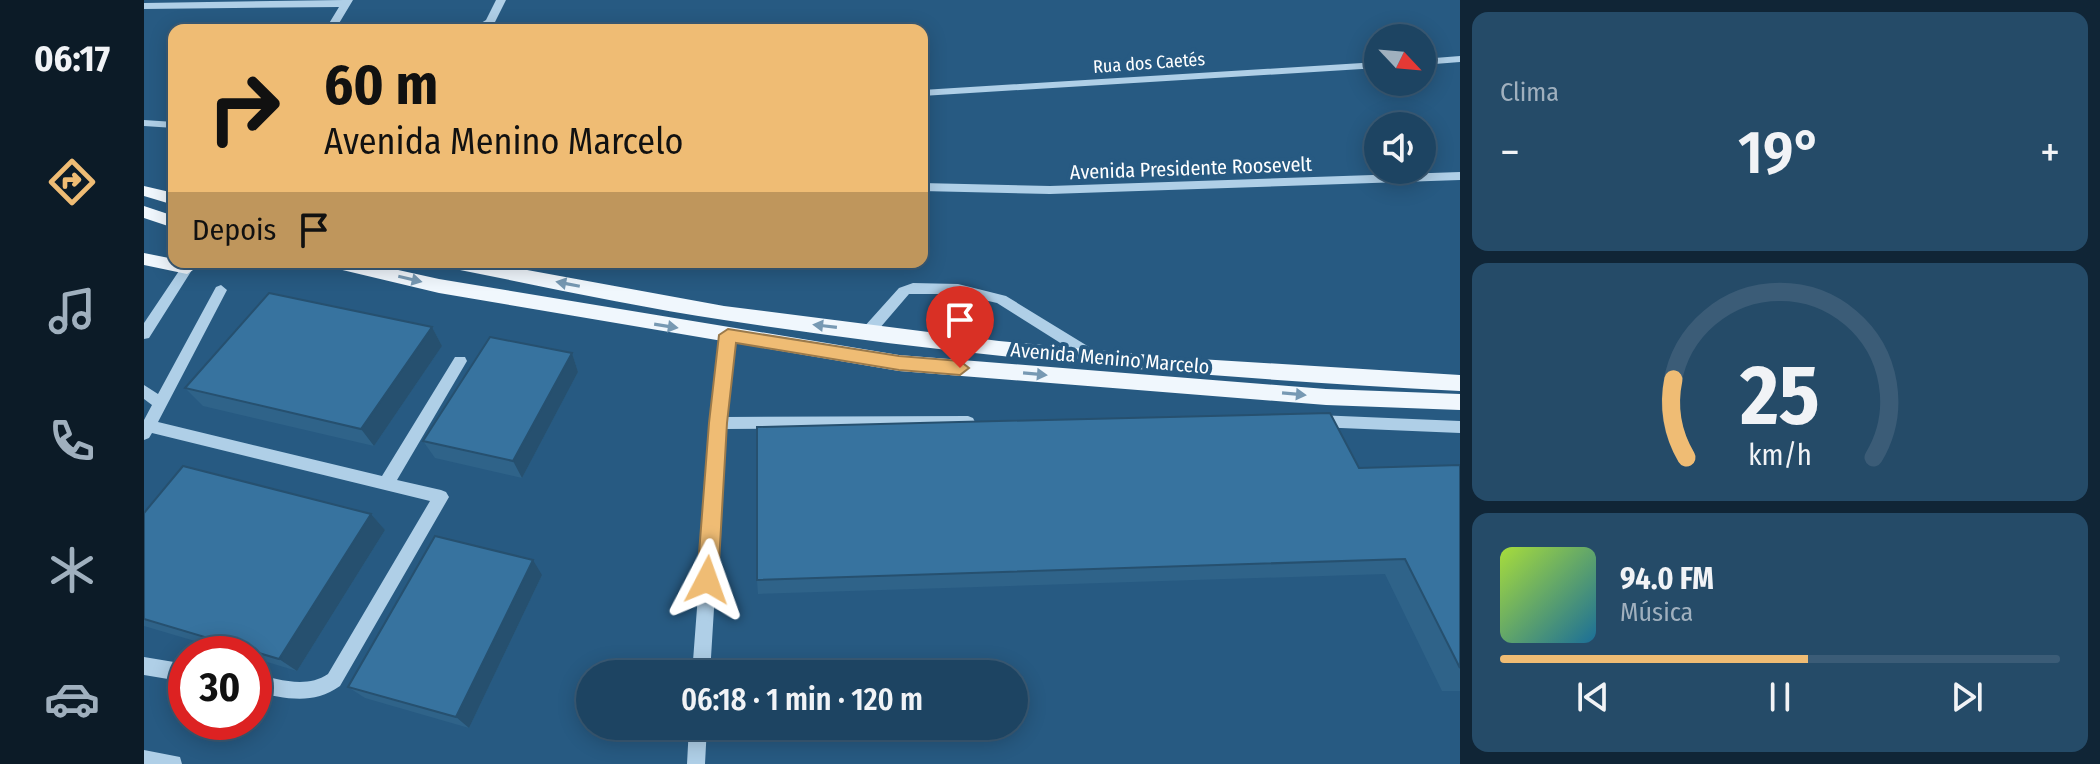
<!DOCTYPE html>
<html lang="pt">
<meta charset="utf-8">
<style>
body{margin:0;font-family:"Fira Sans Condensed",sans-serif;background:#254b68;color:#f1f3f6;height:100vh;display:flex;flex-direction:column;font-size:30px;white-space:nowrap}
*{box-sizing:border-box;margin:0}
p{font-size:26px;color:#a0b0be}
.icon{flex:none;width:44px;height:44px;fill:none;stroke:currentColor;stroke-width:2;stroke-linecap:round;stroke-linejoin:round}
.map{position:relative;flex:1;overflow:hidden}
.side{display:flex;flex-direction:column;gap:12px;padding:12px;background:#102536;width:640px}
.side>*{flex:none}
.guide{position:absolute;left:24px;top:24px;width:760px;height:244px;border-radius:16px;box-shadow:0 4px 20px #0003,0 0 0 2px #3b5c77;background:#efbc74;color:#111;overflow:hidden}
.needle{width:52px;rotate:116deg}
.fabs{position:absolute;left:1220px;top:24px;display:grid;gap:16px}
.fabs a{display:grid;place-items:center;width:72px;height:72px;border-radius:50%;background:#1d4462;box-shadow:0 4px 20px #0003,0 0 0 2px #3b5c77;font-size:40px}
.speed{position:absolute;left:24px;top:636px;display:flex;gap:16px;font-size:40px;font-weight:700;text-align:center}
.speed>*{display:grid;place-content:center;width:104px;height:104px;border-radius:50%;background:#1d4462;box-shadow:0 4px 20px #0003,0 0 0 2px #3b5c77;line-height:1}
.speed .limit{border:12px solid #d22;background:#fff;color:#111}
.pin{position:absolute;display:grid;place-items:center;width:68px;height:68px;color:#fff;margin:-82px -34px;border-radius:50% 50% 50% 0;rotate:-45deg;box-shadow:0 0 8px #0007}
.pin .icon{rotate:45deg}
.me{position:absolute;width:88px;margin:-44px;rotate:4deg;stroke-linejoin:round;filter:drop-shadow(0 0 6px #0008)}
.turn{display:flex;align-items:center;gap:28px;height:168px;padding:0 24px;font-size:36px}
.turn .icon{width:104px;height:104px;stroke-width:2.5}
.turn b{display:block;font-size:56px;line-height:68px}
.then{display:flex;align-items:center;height:76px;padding:0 24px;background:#0003;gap:16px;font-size:30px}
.big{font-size:60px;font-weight:600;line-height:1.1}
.side .widget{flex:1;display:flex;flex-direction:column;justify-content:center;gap:12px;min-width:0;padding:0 28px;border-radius:16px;background:#254b68}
.side .dial{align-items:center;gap:0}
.dial svg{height:208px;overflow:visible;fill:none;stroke:#3b5c77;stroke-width:7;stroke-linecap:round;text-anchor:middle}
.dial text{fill:#f1f3f6;stroke:none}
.song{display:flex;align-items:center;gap:24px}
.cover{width:96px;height:96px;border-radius:12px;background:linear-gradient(135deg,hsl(80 70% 55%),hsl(200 70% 35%))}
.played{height:8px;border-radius:4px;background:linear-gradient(90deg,#efbc74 55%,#3b5c77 55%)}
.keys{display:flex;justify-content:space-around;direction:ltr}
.heat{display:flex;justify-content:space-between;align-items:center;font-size:44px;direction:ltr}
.trip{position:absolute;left:432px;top:660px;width:452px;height:80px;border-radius:40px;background:#1d4462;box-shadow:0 4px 20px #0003,0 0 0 2px #3b5c77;font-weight:600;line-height:80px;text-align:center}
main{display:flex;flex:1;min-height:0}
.menu{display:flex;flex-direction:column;width:144px;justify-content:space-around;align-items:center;background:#0c1b27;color:#a0b0be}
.menu .icon{width:56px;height:56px}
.menu .selected{color:#efbc74}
.menu b{font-size:36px;color:#f1f3f6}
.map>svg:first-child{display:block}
</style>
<main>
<nav class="menu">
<b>06:17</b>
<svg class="icon selected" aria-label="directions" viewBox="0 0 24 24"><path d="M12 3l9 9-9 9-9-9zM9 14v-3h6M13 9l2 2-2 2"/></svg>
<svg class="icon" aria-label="music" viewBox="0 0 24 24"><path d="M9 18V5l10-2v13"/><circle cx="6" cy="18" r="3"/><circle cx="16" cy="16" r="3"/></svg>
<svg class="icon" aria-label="phone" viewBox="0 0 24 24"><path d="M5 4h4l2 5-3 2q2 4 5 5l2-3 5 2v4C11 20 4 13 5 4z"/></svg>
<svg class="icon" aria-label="climate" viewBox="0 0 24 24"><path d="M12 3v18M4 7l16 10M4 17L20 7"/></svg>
<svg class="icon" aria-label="car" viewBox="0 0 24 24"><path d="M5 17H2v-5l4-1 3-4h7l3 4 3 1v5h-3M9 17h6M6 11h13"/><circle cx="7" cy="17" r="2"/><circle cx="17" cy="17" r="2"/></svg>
</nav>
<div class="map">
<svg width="1316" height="764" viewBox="0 0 1316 764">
<rect width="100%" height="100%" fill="#275a82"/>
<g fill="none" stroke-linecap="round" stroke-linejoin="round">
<path fill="#afcfe7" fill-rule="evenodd" d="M199,0H209L191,30H181L195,7L0,9V3Z
M352,0H362L351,22L342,28L251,30L256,27L337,23L342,20Z
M1316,56V62L1278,65V59Z
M1234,62V68L778,96V90Z
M0,120L30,122V128L0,126Z
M1316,172V180L906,194L778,191V183L906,186Z
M41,262H53L5,338L0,339V323Z
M769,283L814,284L862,296L955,353L957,357L955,361H945L853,303L814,294H765L729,336H719L717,332L719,328L755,288Z
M77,285L83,290L14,422L238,476L311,357H321L323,361L253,480L297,490L302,492L305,497L196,686C168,706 141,698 110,692V674C134,679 162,689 184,674L286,501L8,433L5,438L0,440V420L8,405L0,399V385L14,394L72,287Z
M584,330L591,335L582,417L824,416L829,418L831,422L829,426L824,428L581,429L566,674H548L567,423L577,335Z
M1173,415L1316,421V433L1173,427L1168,425L1166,421L1168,417Z
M0,657L42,664V682L0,675Z
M545,726H563L561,764H543Z
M0,750L36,757L38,764H0Z"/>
<path fill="#f0f7fd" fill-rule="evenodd" d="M0,186L30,193V205L0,196Z
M0,206L30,216V228L0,218Z
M0,253L30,259V262H44L52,268L43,274L0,265Z
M181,262H218L295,279L755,355L1182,389L1316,394V410L1182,405L755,371L295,293L190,268Z
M297,262H340L580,306L855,341L1039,358L1316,375V391C1070,378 824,358 580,320C488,306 397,286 306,268Z"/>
</g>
<path fill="#2f6389" d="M288,327L298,346L230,446L59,406L41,388Z
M428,353L434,372L378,478L291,458L279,441Z
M1316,465V691H1298L1241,574L614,594L613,580L1215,468Z
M0,513L227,514L241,530L153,671L110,658V654H95L0,626Z
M398,575L325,728L221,698L204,687Z"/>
<path fill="#26506f" d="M288,327L298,346L230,446L217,429Z
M428,353L434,372L378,478L369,461Z
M227,514L241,530L153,671L135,659Z
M389,560L398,575L325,728L312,717Z"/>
<path fill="#37739f" stroke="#26506f" stroke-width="2" d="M125,293L288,327L217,429L41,388Z
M346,337L428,353L369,461L279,441Z
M1186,413L1215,468L1316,465V668L1261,559L613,580V427Z
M39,466L227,514L135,659L0,619V513Z
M291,536L389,560L312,717L204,687Z"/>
<defs><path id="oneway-solid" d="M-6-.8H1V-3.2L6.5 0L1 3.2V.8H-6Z" transform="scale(2)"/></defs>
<g fill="#7799b3">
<use href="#oneway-solid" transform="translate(266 279) rotate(13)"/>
<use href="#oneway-solid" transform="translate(424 284) rotate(-169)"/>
<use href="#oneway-solid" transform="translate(522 326) rotate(9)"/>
<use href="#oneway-solid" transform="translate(681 326) rotate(-173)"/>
<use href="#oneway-solid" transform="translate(891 374) rotate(5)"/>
<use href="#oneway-solid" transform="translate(1150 394) rotate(5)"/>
</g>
<path fill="#efbc74" stroke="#9b7a4b" stroke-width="2" d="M584,329L755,356L816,361L825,368L816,375L755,370L592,343L583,423L574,580L571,587L563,590L556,587L553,580L565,423L575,335Z"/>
<g text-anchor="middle" stroke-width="8" stroke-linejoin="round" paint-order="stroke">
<g font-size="18" fill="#fff" stroke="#275a82">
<text transform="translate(1005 63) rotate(-4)" y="6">Rua dos Caetés</text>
</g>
<g font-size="20" fill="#fff" stroke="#275a82">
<text transform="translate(1047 168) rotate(-2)" y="7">Avenida Presidente Roosevelt</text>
<text transform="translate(966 358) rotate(5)" y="7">Avenida Menino Marcelo</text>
</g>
</g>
</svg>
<div class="fabs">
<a><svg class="needle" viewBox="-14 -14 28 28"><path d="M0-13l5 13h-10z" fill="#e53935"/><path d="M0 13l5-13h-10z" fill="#a0b0be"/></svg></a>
<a><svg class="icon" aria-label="sound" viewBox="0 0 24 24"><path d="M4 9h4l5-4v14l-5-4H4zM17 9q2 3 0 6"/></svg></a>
</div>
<div class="speed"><div class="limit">30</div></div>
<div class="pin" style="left:816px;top:368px;background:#d93025"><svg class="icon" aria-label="arrive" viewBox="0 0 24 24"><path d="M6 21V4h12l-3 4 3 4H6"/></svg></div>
<svg class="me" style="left:563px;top:580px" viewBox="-20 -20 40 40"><path d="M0-17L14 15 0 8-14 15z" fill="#efbc74" stroke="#fff" stroke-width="4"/></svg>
<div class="trip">06:18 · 1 min · 120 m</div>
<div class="guide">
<div class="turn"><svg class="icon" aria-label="right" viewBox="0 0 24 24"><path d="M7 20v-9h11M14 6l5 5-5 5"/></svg><div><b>60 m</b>Avenida Menino Marcelo</div></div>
<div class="then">Depois<svg class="icon" aria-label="arrive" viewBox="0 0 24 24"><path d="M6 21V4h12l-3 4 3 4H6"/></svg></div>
</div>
</div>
<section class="side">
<div class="widget"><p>Clima</p>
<div class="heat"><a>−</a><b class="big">19°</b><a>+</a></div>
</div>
<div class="widget dial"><svg viewBox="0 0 100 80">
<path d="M14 69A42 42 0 1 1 86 69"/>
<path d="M14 69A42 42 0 0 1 9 39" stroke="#efbc74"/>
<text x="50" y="56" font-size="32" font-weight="700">25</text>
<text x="50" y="72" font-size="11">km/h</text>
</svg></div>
<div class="widget">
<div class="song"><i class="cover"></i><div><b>94.0 FM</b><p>Música</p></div></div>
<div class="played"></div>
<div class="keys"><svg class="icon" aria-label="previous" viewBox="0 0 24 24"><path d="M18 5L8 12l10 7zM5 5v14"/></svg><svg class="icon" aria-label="pause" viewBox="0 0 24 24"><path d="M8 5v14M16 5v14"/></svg><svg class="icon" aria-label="next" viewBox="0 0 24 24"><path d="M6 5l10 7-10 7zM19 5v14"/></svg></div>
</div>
</section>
</main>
